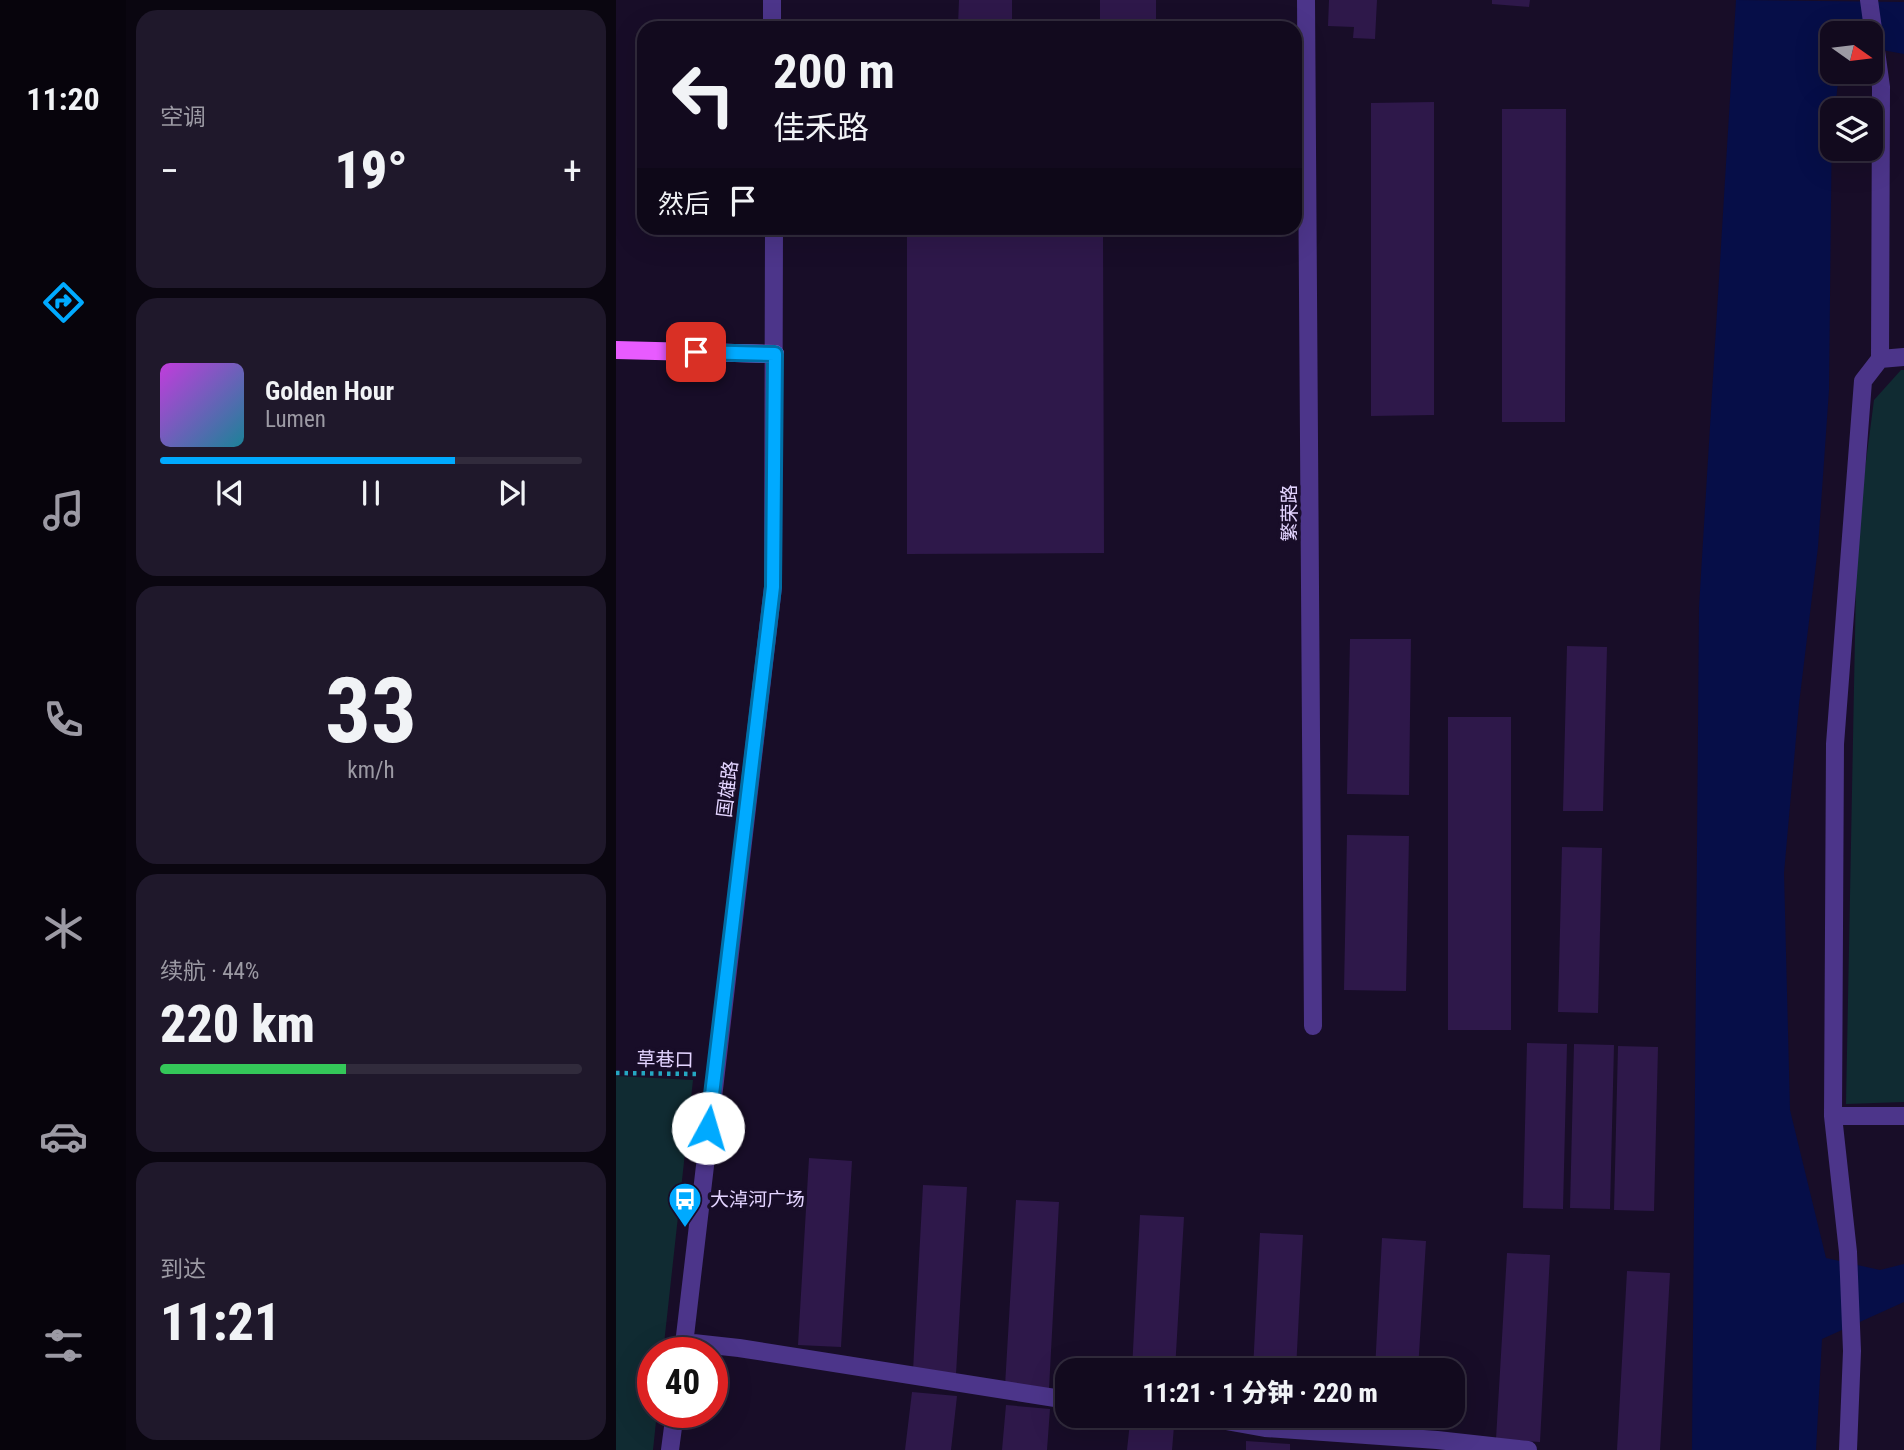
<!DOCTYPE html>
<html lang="zh">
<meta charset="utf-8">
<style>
body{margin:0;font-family:"Roboto Condensed","Noto Sans SC",sans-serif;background:#1f182b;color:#f1f3f6;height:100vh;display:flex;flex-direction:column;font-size:26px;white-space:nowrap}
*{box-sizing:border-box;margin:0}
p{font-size:23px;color:#9c9aa4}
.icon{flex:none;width:38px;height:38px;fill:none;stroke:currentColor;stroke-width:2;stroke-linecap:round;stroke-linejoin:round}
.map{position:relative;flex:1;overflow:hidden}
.details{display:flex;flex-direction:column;gap:10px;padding:10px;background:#0a0610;width:490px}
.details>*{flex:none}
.banner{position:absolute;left:21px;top:21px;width:665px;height:214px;border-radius:21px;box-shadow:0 7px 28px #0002,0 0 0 2px #312b3c;background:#120a1e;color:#f1f3f6;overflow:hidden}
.needle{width:46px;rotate:104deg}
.tools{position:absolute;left:1204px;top:21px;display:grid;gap:14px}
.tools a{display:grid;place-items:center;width:63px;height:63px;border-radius:14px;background:#120a1e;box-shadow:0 7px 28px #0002,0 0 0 2px #312b3c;font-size:35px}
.speed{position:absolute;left:21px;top:1337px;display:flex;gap:14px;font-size:35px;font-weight:700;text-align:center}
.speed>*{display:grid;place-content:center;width:91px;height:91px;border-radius:50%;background:#120a1e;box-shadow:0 7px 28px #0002,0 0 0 2px #312b3c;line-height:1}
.speed .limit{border:10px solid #d22;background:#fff;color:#111}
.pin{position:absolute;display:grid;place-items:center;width:60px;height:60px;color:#fff;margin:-30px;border-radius:14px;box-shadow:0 4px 10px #0006}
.me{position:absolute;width:77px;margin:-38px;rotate:6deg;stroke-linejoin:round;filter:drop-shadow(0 0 5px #0008)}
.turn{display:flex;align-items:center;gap:24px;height:147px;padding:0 21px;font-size:32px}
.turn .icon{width:91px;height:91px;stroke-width:2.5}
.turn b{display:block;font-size:49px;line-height:60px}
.then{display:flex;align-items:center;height:66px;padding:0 21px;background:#0003;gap:14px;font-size:26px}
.big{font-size:52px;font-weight:800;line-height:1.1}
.details .card{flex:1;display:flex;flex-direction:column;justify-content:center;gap:10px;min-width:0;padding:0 24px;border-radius:21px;background:#1f182b}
.details .dial{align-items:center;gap:0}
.dial b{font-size:91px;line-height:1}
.song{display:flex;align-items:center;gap:21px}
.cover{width:84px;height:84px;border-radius:10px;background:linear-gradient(135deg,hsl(290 70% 55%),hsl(190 70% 35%))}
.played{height:7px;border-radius:4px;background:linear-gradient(90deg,#0af 70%,#312b3c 70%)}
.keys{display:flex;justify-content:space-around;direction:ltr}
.heat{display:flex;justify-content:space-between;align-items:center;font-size:38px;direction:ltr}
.charge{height:10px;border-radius:5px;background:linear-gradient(90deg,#34c759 44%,#312b3c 0)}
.trip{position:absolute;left:439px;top:1358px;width:410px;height:70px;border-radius:21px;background:#120a1e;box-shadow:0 7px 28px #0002,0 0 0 2px #312b3c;font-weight:800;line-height:70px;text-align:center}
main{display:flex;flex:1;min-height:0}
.tab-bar{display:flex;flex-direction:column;width:126px;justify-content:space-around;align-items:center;background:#07040c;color:#9c9aa4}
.tab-bar .icon{width:49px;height:49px}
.tab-bar .on{color:#0af}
.tab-bar b{font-size:32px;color:#f1f3f6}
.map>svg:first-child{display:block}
</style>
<main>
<nav class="tab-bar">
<b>11:20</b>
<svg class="icon on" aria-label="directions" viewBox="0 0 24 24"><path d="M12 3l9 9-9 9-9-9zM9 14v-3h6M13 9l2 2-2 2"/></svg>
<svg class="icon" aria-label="music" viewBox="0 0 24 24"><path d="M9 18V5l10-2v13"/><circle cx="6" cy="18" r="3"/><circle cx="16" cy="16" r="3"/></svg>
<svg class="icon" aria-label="phone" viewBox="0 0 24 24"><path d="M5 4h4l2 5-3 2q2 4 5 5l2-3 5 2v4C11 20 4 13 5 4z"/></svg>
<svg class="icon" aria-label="climate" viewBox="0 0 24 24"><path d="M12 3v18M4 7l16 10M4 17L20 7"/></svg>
<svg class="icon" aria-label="car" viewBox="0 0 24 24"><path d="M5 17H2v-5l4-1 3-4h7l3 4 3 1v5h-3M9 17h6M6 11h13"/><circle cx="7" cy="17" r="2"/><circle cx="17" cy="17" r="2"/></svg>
<svg class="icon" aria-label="filters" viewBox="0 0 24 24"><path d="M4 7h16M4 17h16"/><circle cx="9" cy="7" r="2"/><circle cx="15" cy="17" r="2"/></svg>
</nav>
<section class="details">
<div class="card"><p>空调</p>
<div class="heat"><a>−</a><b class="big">19°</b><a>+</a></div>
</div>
<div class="card">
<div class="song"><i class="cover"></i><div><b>Golden Hour</b><p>Lumen</p></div></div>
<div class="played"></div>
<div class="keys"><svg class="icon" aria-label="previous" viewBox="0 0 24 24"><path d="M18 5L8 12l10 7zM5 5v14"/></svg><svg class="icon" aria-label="pause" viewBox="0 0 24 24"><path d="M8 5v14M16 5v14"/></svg><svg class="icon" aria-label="next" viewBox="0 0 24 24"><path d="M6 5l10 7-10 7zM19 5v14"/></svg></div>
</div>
<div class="card dial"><b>33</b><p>km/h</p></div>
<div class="card"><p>续航 · 44%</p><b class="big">220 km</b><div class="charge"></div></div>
<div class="card"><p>到达</p><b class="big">11:21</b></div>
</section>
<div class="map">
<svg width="1288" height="1450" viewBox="0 0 1288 1450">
<rect width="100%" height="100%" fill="#180d28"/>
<path fill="#102b32" d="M1285,370H1288V1102L1230,1104L1241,530L1258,400Z
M0,1076L77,1080L47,1353H37V1412H41L37,1450H0Z"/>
<path fill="#060e48" d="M1120,0L1288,2V54L1255,48V33H1216V72H1223L1219,110H1216L1213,390L1202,547L1183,704L1168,873L1174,1110L1210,1258L1264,1270L1288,1264V1302L1206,1339L1200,1450H1076L1083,607Z"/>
<path fill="#2e184a" d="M343,0H396V27L342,26Z
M484,0H540V27H484Z
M713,0H761L759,39L737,38L738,27L712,26Z
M876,0H914L913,7L876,4Z
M818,102V415L755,416V103Z
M886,109H950L949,422H886Z
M291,228H487L488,553L291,554Z
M734,639H795L793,795L731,794Z
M951,646L991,647L987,811H947Z
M832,717H895V1030H832Z
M731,835L793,836L790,991L728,990Z
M946,847L986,848L982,1013L942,1012Z
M911,1043L951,1044L947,1209L907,1208Z
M958,1044L998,1045L994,1209L954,1208Z
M1002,1046L1042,1047L1038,1211L998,1210Z
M193,1158L236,1161L225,1347L182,1345Z
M307,1185L351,1187L340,1374L297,1371Z
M400,1200L443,1202L433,1389L389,1386Z
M524,1215L568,1217L559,1370H516Z
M644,1233L687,1235L680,1370H637Z
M766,1238L810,1241L802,1370H759Z
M891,1253L934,1255L924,1442L880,1439Z
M1011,1271L1054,1273L1044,1450H1001Z
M296,1392L341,1396L335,1450H289Z
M390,1405L434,1409L431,1450H386Z
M634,1416H677V1422L634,1419Z
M756,1416H800L799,1427L756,1424Z
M514,1422L558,1426L556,1450H511Z
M630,1441L674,1444V1450H630Z"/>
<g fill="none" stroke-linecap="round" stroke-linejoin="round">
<path stroke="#25a7c2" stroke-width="4.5" stroke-dasharray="3.5 5" stroke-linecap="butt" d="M0,1073L80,1074"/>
<path stroke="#4c358a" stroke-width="18" d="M156,0V28
M690,0L697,1026
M1253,0L1265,87L1264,359
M1217,1116H1288
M68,1342L123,1348L452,1400
M67,1353L157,587L158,228
M582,1416L649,1428L821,1440L912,1450
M54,1450L59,1412
M1232,1450L1236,1351L1232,1252L1217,1116L1219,744L1247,381L1264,359L1288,357"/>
<path stroke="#e85bff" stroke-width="18" d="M0,350L159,354"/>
</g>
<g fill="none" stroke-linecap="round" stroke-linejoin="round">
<defs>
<path id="route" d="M80,352L159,354L157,587L92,1128"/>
</defs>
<use href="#route" stroke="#006ea6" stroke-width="18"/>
<use href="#route" stroke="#0af" stroke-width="12"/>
</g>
<defs>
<symbol id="bus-pin" viewBox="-11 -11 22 30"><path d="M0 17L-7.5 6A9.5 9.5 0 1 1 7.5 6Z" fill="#0af" stroke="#180d28"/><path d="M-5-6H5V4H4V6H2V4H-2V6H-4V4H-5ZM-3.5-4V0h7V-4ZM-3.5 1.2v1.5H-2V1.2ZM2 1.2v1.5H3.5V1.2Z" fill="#fff"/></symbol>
</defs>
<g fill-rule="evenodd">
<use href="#bus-pin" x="50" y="1180" width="38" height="52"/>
</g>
<g text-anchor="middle" stroke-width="7" stroke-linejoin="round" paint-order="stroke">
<g font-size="19" fill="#e3d4ff" stroke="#180d28">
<text transform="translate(673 513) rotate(-90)" y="7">繁荣路</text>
<text transform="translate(111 789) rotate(-83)" y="7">国雄路</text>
<text transform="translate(49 1059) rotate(1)" y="7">草巷口</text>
</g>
<g font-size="19" fill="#e3d4ff" stroke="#180d28" text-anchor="start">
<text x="94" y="1206">大淖河广场</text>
</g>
</g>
</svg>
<div class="tools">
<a><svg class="needle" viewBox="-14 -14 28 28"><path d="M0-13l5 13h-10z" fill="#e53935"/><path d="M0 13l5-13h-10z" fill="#9c9aa4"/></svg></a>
<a><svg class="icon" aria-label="layers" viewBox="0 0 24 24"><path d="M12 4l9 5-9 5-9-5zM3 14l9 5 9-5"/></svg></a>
</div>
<div class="speed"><div class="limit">40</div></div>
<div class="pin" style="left:80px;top:352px;background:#d93025"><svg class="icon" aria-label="arrive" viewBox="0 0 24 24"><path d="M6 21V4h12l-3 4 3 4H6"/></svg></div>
<svg class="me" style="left:92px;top:1128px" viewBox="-20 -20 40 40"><circle r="19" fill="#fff"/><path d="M0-13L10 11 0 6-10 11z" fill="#0af"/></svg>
<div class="trip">11:21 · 1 分钟 · 220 m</div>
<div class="banner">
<div class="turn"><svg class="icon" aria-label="left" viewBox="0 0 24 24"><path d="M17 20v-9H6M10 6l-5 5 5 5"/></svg><div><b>200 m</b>佳禾路</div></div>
<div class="then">然后<svg class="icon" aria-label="arrive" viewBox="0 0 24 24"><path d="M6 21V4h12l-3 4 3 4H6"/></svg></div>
</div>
</div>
</main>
